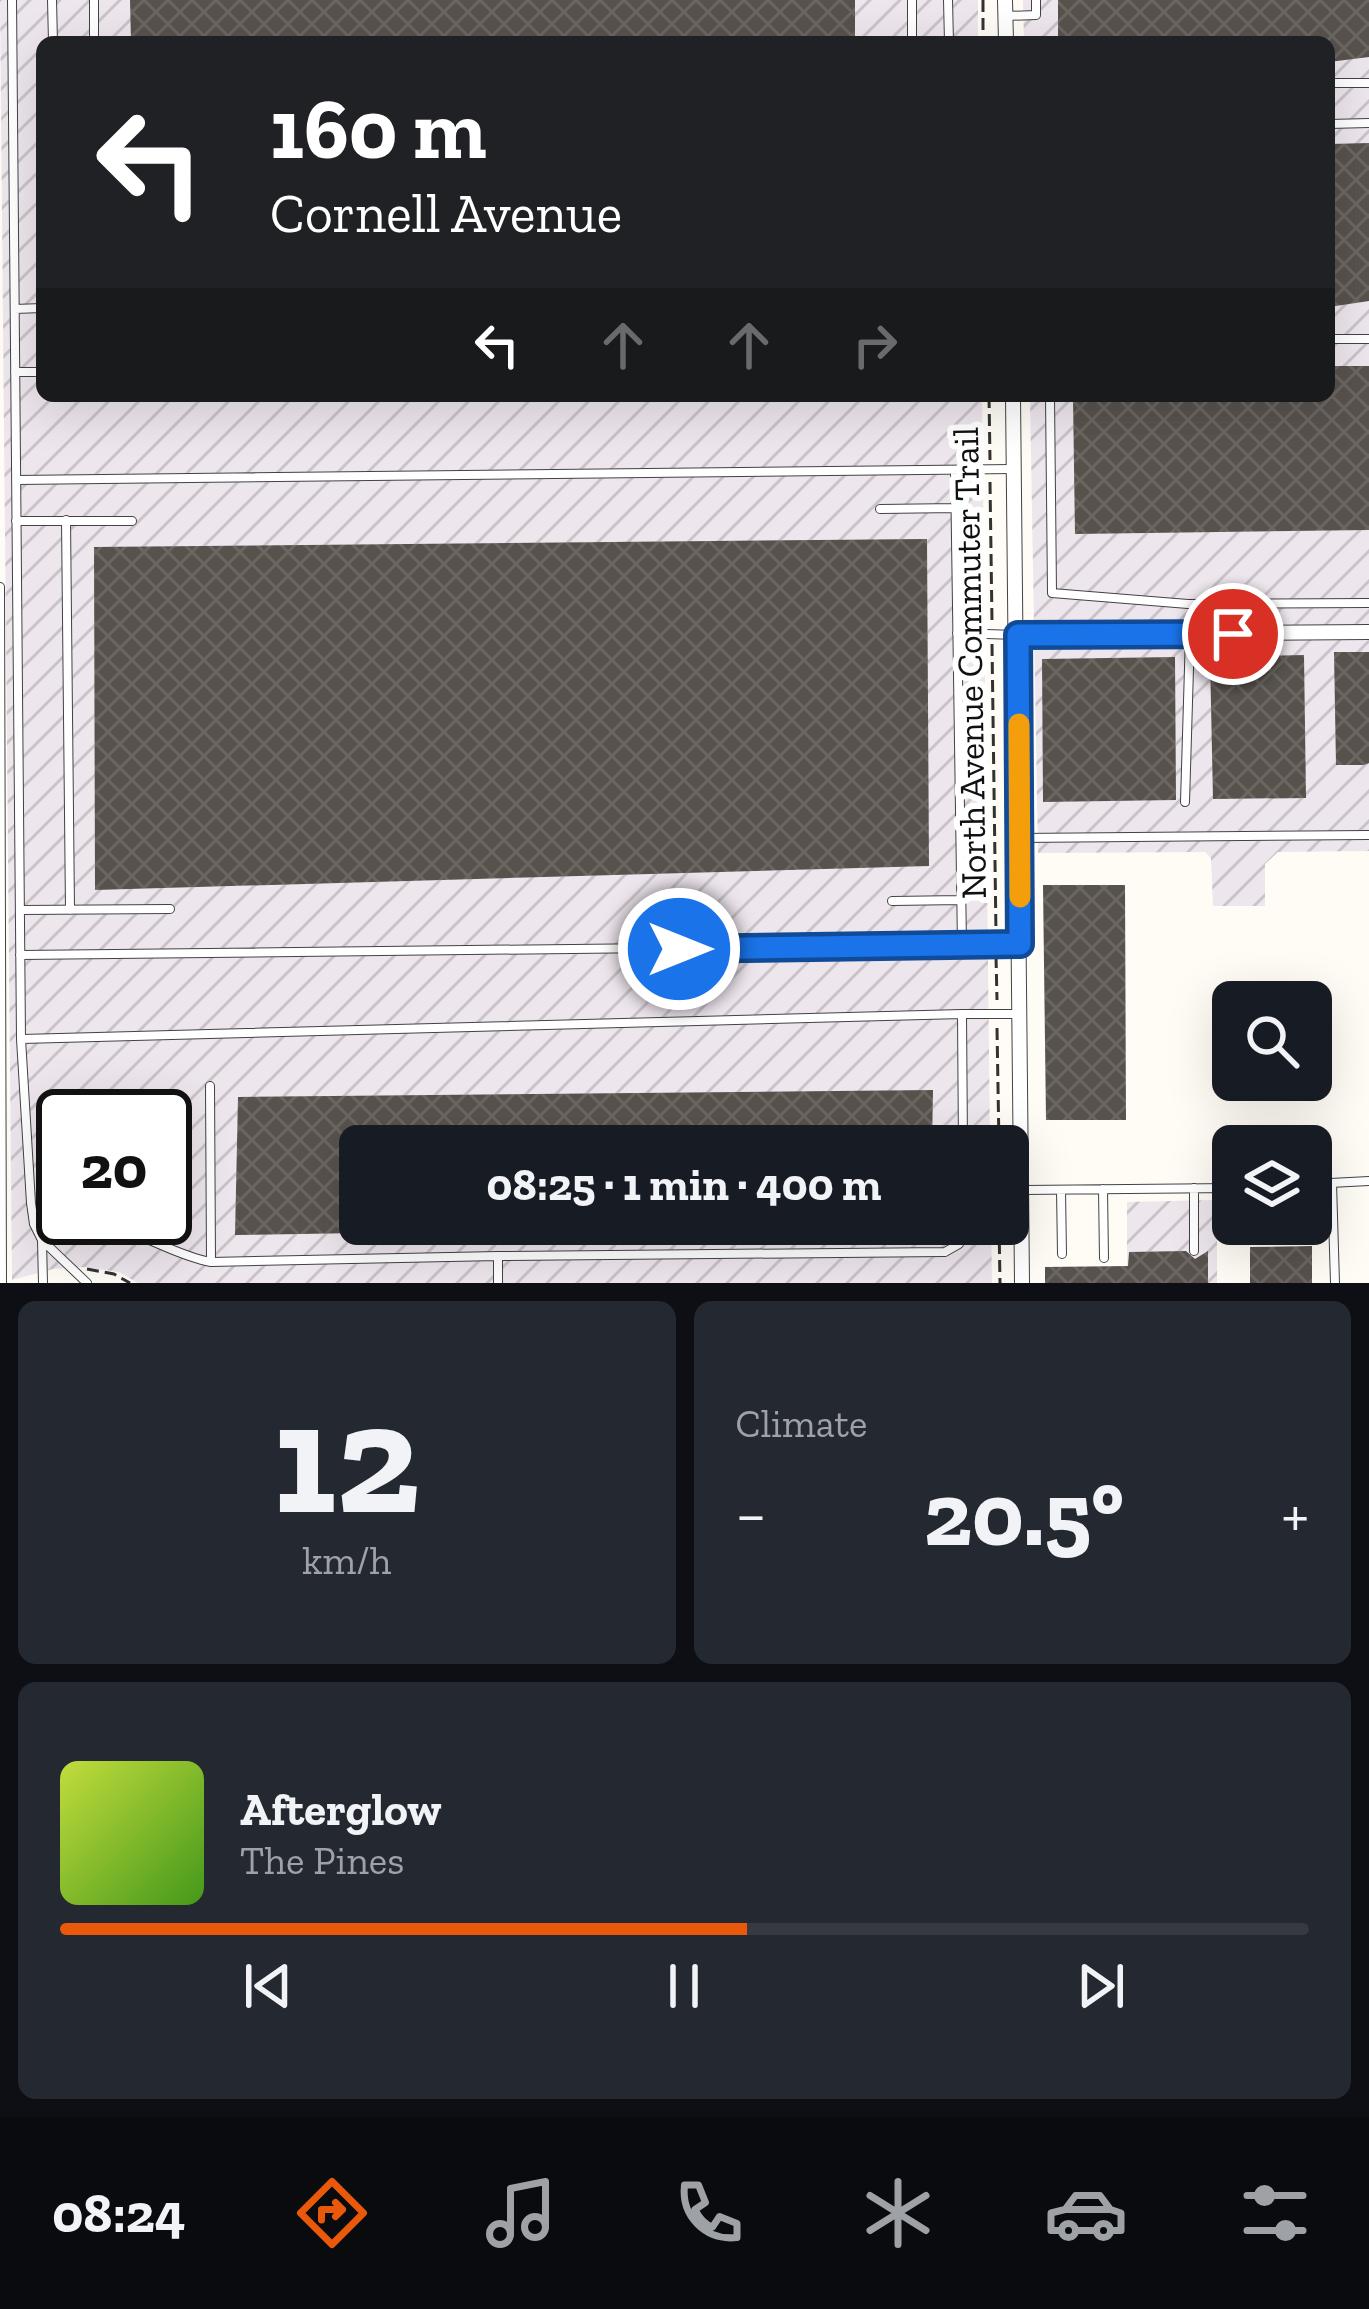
<!DOCTYPE html>
<meta charset="utf-8">
<style>
body{margin:0;font-family:"Zilla Slab",serif;background:#242831;color:#f1f3f6;height:100vh;display:flex;flex-direction:column;font-size:45px;white-space:nowrap}
*{box-sizing:border-box;margin:0}
p{font-size:39px;color:#9ea1a6}
.icon{flex:none;width:66px;height:66px;fill:none;stroke:currentColor;stroke-width:2;stroke-linecap:round;stroke-linejoin:round}
.map{position:relative;height:1283px;overflow:hidden}
.panel{display:flex;flex-direction:column;gap:18px;padding:18px;background:#0d0f14;flex:1}
.panel>*{flex:none}
.banner{position:absolute;left:36px;top:36px;width:1299px;height:366px;border-radius:18px;box-shadow:0 12px 48px #0002;background:#202124;color:#fff;overflow:hidden}
.fabs{position:absolute;left:1212px;top:981px;display:grid;gap:24px}
.fabs a{display:grid;place-items:center;width:120px;height:120px;border-radius:18px;background:#171b24;box-shadow:0 12px 48px #0002;font-size:60px}
.speed{position:absolute;left:36px;top:1089px;display:flex;gap:24px;font-size:60px;font-weight:700;text-align:center}
.speed>*{display:grid;place-content:center;width:156px;height:156px;border-radius:50%;background:#171b24;box-shadow:0 12px 48px #0002;line-height:1}
.speed .limit{border:6px solid #111;border-radius:18px;background:#fff;color:#111}
.pin{position:absolute;display:grid;place-items:center;width:102px;height:102px;color:#fff;margin:-51px;border:6px solid #fff;border-radius:50%;box-shadow:0 3px 12px #0007}
.me{position:absolute;width:132px;margin:-66px;rotate:90deg;stroke-linejoin:round;filter:drop-shadow(0 0 9px #0008)}
.turn{display:flex;align-items:center;gap:42px;height:252px;padding:0 36px;font-size:54px}
.turn .icon{width:156px;height:156px;stroke-width:2.5}
.turn b{display:block;font-size:84px;line-height:102px}
.lanes{display:flex;align-items:center;height:114px;padding:0 36px;background:#0003;justify-content:center;gap:60px;direction:ltr}
.lanes .off{opacity:.35}
.big{font-size:90px;font-weight:700;line-height:1.1}
.panel .widget{flex:1;display:flex;flex-direction:column;justify-content:center;gap:18px;min-width:0;padding:0 42px;border-radius:18px;background:#242831}
.panel .dial{align-items:center;gap:0}
.dial b{font-size:156px;line-height:1}
.song{display:flex;align-items:center;gap:36px}
.cover{width:144px;height:144px;border-radius:18px;background:linear-gradient(135deg,hsl(70 70% 55%),hsl(100 70% 35%))}
.played{height:12px;border-radius:6px;background:linear-gradient(90deg,#ea580c 55%,#363941 55%)}
.keys{display:flex;justify-content:space-around;direction:ltr}
.heat{display:flex;justify-content:space-between;align-items:center;font-size:66px;direction:ltr}
.panel .tiles{flex:1;display:grid;gap:18px;grid-template-columns:1fr 1fr}
.widget:last-child{grid-column:span 2}
.trip{position:absolute;left:339px;top:1125px;width:690px;height:120px;border-radius:18px;background:#171b24;box-shadow:0 12px 48px #0002;font-weight:700;line-height:120px;text-align:center}
.dock{display:flex;height:192px;justify-content:space-around;align-items:center;background:#090b0e;color:#9ea1a6}
.dock .icon{width:84px;height:84px}
.dock .current{color:#ea580c}
.dock b{font-size:54px;color:#f1f3f6}
.map>svg:first-child{display:block}
</style>
<div class="map">
<svg width="1369" height="1283" viewBox="0 0 1369 1283">
<defs>
<pattern id="industrial-furrows" width="10" height="10" patternUnits="userSpaceOnUse" patternTransform="scale(3)"><rect width="10" height="10" fill="#ede6ed"/><path d="M-1 1l2-2M0 10L10 0M9 11l2-2" fill="none" stroke="#cac4ca"/></pattern>
<pattern id="building-cross-hatch" width="8" height="8" patternUnits="userSpaceOnUse" patternTransform="scale(3)"><rect width="8" height="8" fill="#58524d"/><path d="M0 0l8 8M0 8l8-8" fill="none" stroke="#6b6662"/></pattern>
</defs>
<rect width="100%" height="100%" fill="#fefcf4"/>
<path fill="url(#industrial-furrows)" fill-rule="evenodd" d="M0,0H978V42H42V396H982L990,1146H360V1224H991L992,1283H138L119,1272L84,1267L53,1269L12,1280ZM63,1116H165V1218H63Z
M1023,0H1369V851L1278,852L1265,864V906H1213L1211,858L1205,852L1038,853L1030,396H1329V42H1024Z
M1217,1200V1283H1127V1202Z"/>
<path fill="url(#building-cross-hatch)" d="M130,0H855V42H131Z
M1058,0H1369V57L1329,62V42H1058Z
M1369,143V301L1329,307V144Z
M1329,366H1369V530L1075,534L1073,398L1329,396Z
M927,539L929,866L95,890L94,547Z
M1334,652H1369V763L1364,765H1336Z
M1304,655L1306,798L1213,799L1210,657Z
M1175,657L1176,800L1043,802L1042,659Z
M1043,885H1125L1126,1120H1046Z
M933,1090L932,1146H360V1233L235,1235L238,1097Z
M1312,1246V1283H1250V1247Z
M1186,1251L1195,1259L1208,1251V1283H1045V1267L1128,1266L1129,1252Z"/>
<g fill="none" stroke-linecap="round" stroke-linejoin="round">
<defs>
<path id="lane" d="M12,0L21,1039L31,1203L34,1224L42,1240L43,1283
M52,0L53,42
M94,0V42
M912,0V42
M948,0L949,42
M1005,16L1036,15V0
M1329,83H1369
M1329,124L1369,123
M15,309L42,308
M1329,339H1369
M15,372H42
M1050,396L1052,593L1188,604L1369,603
M955,470L962,946
M16,480L1013,469
M880,509L956,508
M66,520L70,910
M16,521H132
M0,587L2,1283
M957,633L1016,635
M1185,802L1190,635
M1020,838L1369,835
M892,901L961,900
M20,910L170,909
M20,955L1020,944
M22,1039L962,1014
M210,1086L211,1262L498,1256
M963,1146L962,1014H1021
M1332,1183L1335,1283
M1311,1184L1369,1181
M1103,1189L1104,1258
M1023,1190L1233,1188
M1061,1190L1062,1254
M34,1224C70,1223 104,1223 139,1236C164,1245 184,1257 211,1262
M44,1242L87,1283
M1194,1251V1188
M498,1283V1256L945,1252L959,1244L964,1224"/>
<path id="street" d="M1005,0L1006,42
M1013,396L1022,1283
M1018,635L1369,632"/>
</defs>
<use href="#lane" stroke="#434343" stroke-width="10"/>
<use href="#street" stroke="#434343" stroke-width="16"/>
<path stroke="#323232" stroke-width="3" stroke-dasharray="12 6" stroke-linecap="butt" d="M983,0V42
M989,396L990,460
M990,482L992,622
M992,644L996,934
M996,956L997,1000
M997,1028L999,1146
M999,1224L1000,1283
M87,1269L114,1274L130,1283"/>
<use href="#lane" stroke="#fff" stroke-width="8"/>
<use href="#street" stroke="#fff" stroke-width="14"/>
</g>
<g fill="none" stroke-linecap="round" stroke-linejoin="round">
<defs>
<path id="route" d="M679,949L1020,944L1018,635L1233,634"/>
</defs>
<use href="#route" stroke="#114b97" stroke-width="30"/>
<use href="#route" stroke="#1a73e8" stroke-width="21"/>
<path stroke="#f59e0b" stroke-width="21" d="M1019,724L1020,897"/>
</g>
<g text-anchor="middle" stroke-width="12" stroke-linejoin="round" paint-order="stroke">
<g font-size="36" fill="#101010" stroke="#fff">
<text transform="translate(969 663) rotate(-91)" y="13">North Avenue Commuter Trail</text>
</g>
</g>
</svg>
<div class="fabs">
<a><svg class="icon" aria-label="search" viewBox="0 0 24 24"><circle cx="10" cy="10" r="6"/><path d="M15 15l6 6"/></svg></a>
<a><svg class="icon" aria-label="layers" viewBox="0 0 24 24"><path d="M12 4l9 5-9 5-9-5zM3 14l9 5 9-5"/></svg></a>
</div>
<div class="speed"><div class="limit">20</div></div>
<div class="pin" style="left:1233px;top:634px;background:#d93025"><svg class="icon" aria-label="arrive" viewBox="0 0 24 24"><path d="M6 21V4h12l-3 4 3 4H6"/></svg></div>
<svg class="me" style="left:679px;top:949px" viewBox="-20 -20 40 40"><circle r="17" fill="#1a73e8" stroke="#fff" stroke-width="3"/><path d="M0-11L8 9 0 5-8 9z" fill="#fff"/></svg>
<div class="trip">08:25 · 1 min · 400 m</div>
<div class="banner">
<div class="turn"><svg class="icon" aria-label="left" viewBox="0 0 24 24"><path d="M17 20v-9H6M10 6l-5 5 5 5"/></svg><div><b>160 m</b>Cornell Avenue</div></div>
<div class="lanes"><svg class="icon" aria-label="left" viewBox="0 0 24 24"><path d="M17 20v-9H6M10 6l-5 5 5 5"/></svg><svg class="icon off" aria-label="ahead" viewBox="0 0 24 24"><path d="M12 20V5M6 11l6-6 6 6"/></svg><svg class="icon off" aria-label="ahead" viewBox="0 0 24 24"><path d="M12 20V5M6 11l6-6 6 6"/></svg><svg class="icon off" aria-label="right" viewBox="0 0 24 24"><path d="M7 20v-9h11M14 6l5 5-5 5"/></svg></div>
</div>
</div>
<section class="panel">
<div class="tiles">
<div class="widget dial"><b>12</b><p>km/h</p></div>
<div class="widget"><p>Climate</p>
<div class="heat"><a>−</a><b class="big">20.5°</b><a>+</a></div>
</div>
<div class="widget">
<div class="song"><i class="cover"></i><div><b>Afterglow</b><p>The Pines</p></div></div>
<div class="played"></div>
<div class="keys"><svg class="icon" aria-label="previous" viewBox="0 0 24 24"><path d="M18 5L8 12l10 7zM5 5v14"/></svg><svg class="icon" aria-label="pause" viewBox="0 0 24 24"><path d="M8 5v14M16 5v14"/></svg><svg class="icon" aria-label="next" viewBox="0 0 24 24"><path d="M6 5l10 7-10 7zM19 5v14"/></svg></div>
</div>
</div>
</section>
<nav class="dock">
<b>08:24</b>
<svg class="icon current" aria-label="directions" viewBox="0 0 24 24"><path d="M12 3l9 9-9 9-9-9zM9 14v-3h6M13 9l2 2-2 2"/></svg>
<svg class="icon" aria-label="music" viewBox="0 0 24 24"><path d="M9 18V5l10-2v13"/><circle cx="6" cy="18" r="3"/><circle cx="16" cy="16" r="3"/></svg>
<svg class="icon" aria-label="phone" viewBox="0 0 24 24"><path d="M5 4h4l2 5-3 2q2 4 5 5l2-3 5 2v4C11 20 4 13 5 4z"/></svg>
<svg class="icon" aria-label="climate" viewBox="0 0 24 24"><path d="M12 3v18M4 7l16 10M4 17L20 7"/></svg>
<svg class="icon" aria-label="car" viewBox="0 0 24 24"><path d="M5 17H2v-5l4-1 3-4h7l3 4 3 1v5h-3M9 17h6M6 11h13"/><circle cx="7" cy="17" r="2"/><circle cx="17" cy="17" r="2"/></svg>
<svg class="icon" aria-label="filters" viewBox="0 0 24 24"><path d="M4 7h16M4 17h16"/><circle cx="9" cy="7" r="2"/><circle cx="15" cy="17" r="2"/></svg>
</nav>
